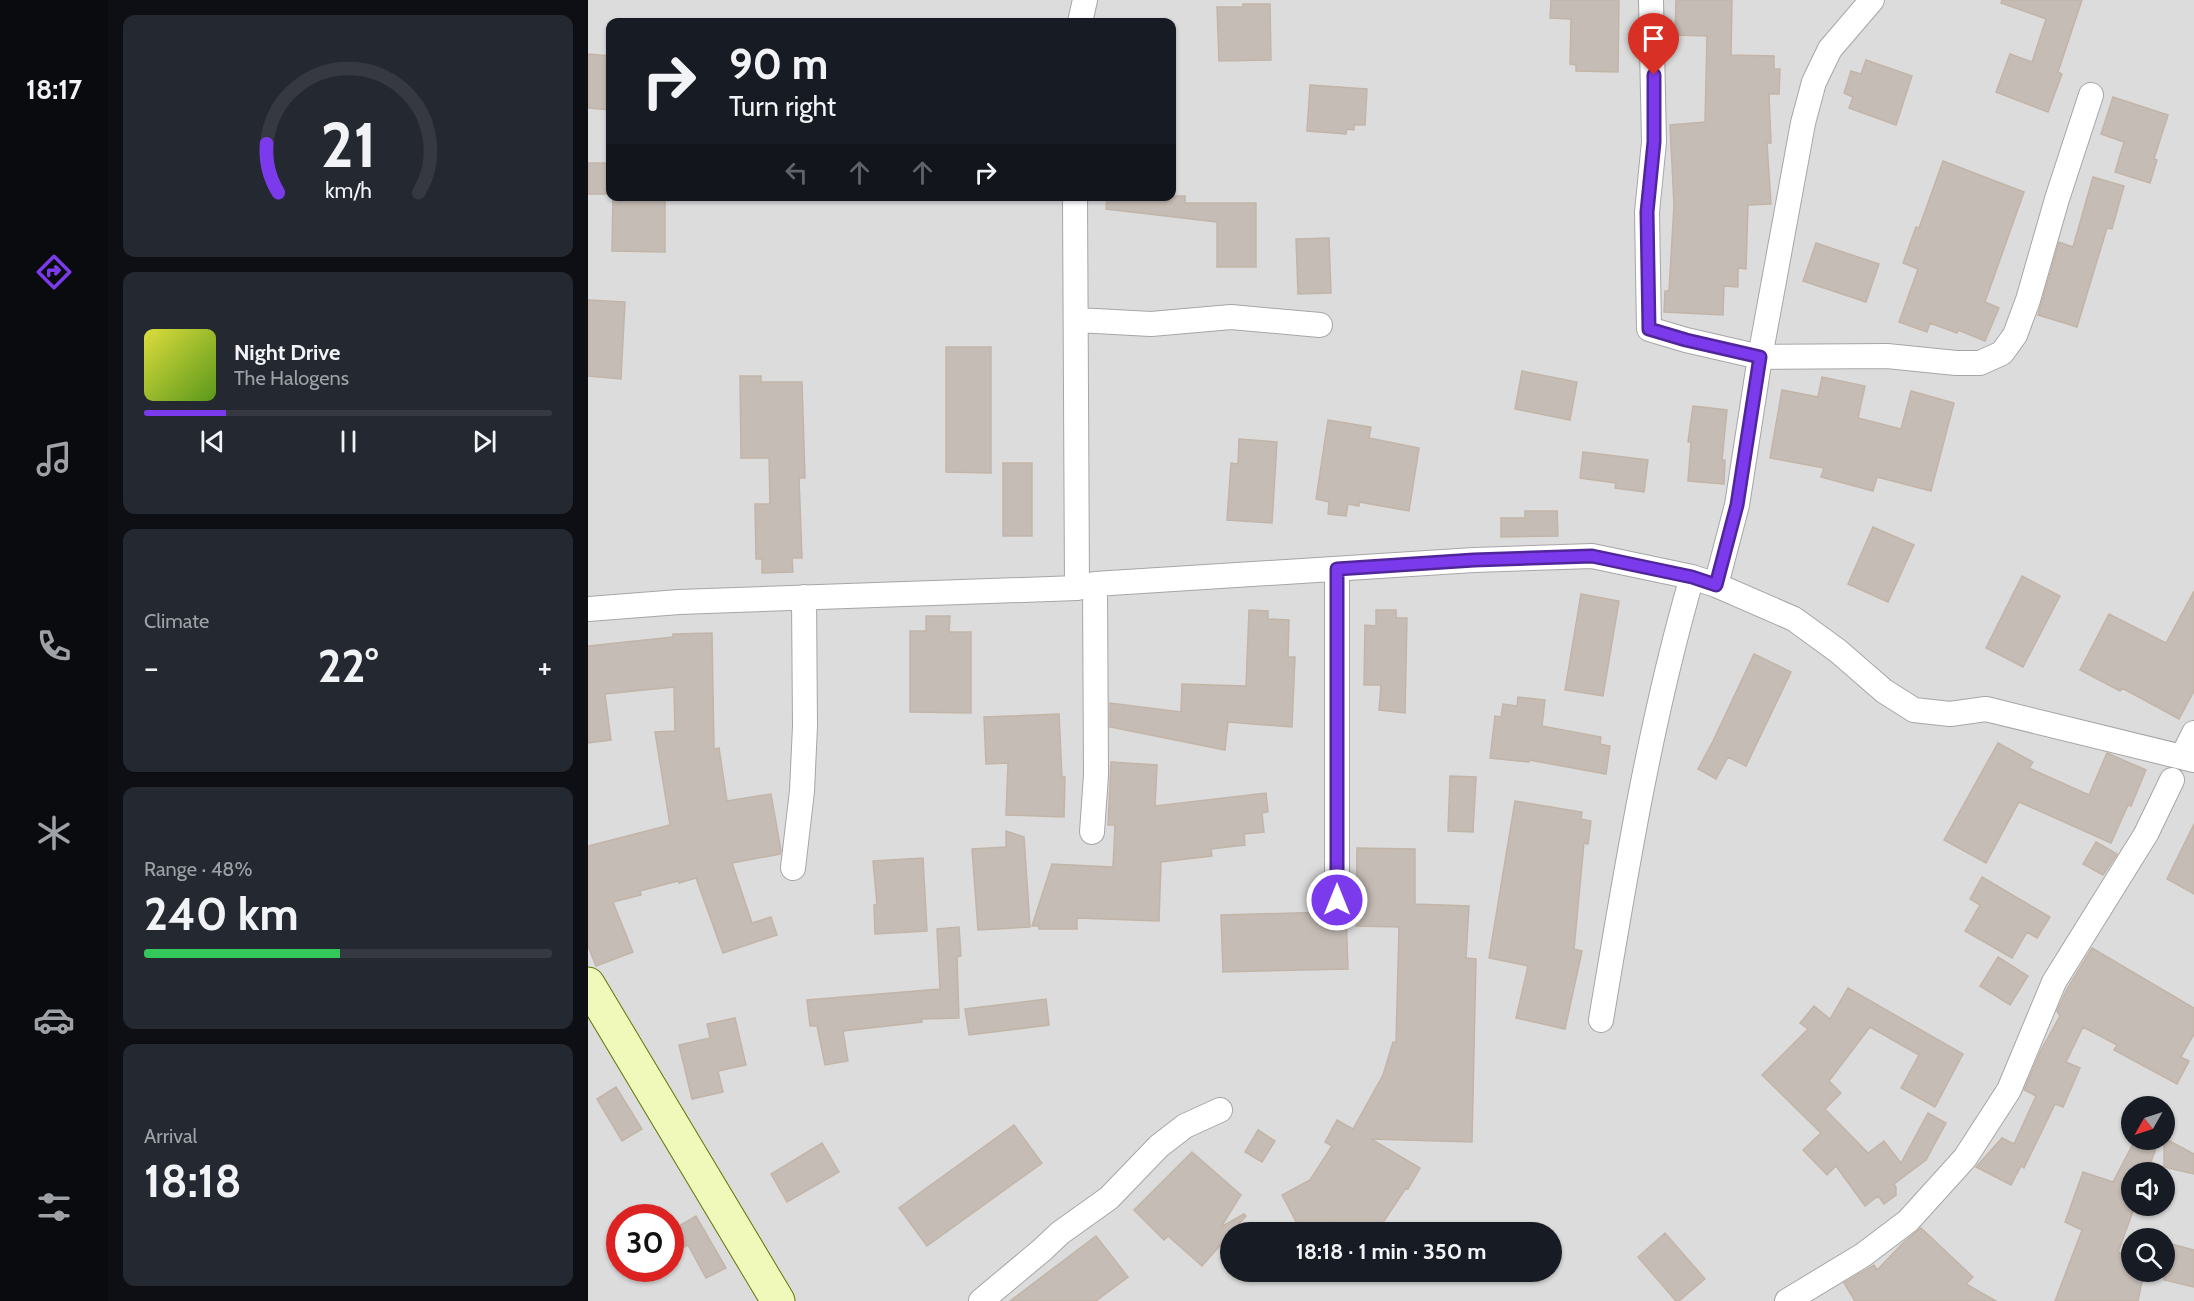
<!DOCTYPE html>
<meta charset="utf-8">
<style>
body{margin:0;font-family:Cabin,sans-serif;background:#242831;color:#f1f3f6;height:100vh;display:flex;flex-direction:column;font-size:22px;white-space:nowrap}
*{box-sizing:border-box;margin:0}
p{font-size:20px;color:#9ea1a6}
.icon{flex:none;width:33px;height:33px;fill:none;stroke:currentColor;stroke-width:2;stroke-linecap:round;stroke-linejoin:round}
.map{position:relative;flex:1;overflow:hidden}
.drawer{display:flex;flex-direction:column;gap:15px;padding:15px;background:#0d0f14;width:480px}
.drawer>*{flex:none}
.guide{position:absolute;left:18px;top:18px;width:570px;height:183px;border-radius:12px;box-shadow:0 2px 4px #0004;background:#171b24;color:#f1f3f6;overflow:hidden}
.needle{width:39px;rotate:231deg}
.tools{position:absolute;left:1533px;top:1096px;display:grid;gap:12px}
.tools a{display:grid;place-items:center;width:54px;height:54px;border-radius:50%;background:#171b24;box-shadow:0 2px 4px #0004;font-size:30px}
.speed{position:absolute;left:18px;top:1204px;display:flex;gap:12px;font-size:30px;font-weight:700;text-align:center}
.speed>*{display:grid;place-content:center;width:78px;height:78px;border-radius:50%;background:#171b24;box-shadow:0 2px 4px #0004;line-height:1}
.speed .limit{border:9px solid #d22;background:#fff;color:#111}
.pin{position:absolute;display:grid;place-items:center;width:51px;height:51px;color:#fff;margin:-62px -26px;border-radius:50% 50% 50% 0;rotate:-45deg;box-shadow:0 0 6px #0007}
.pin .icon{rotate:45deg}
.me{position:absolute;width:66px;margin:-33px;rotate:0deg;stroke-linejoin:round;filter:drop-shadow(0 0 4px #0008)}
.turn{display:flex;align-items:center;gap:21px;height:126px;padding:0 24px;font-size:27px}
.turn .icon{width:78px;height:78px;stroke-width:2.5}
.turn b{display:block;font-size:42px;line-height:51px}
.lanes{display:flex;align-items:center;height:57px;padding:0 24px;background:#0003;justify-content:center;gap:30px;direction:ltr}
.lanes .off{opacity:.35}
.big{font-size:45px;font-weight:700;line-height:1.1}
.drawer .card{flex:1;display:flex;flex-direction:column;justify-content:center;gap:9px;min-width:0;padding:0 21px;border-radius:12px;background:#242831}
.drawer .dial{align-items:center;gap:0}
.dial svg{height:156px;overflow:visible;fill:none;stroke:#363941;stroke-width:7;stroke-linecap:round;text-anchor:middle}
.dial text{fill:#f1f3f6;stroke:none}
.song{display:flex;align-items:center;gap:18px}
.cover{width:72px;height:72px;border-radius:9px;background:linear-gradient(135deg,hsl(60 70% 55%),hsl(90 70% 35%))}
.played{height:6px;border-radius:3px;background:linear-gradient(90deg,#7c3aed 20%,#363941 20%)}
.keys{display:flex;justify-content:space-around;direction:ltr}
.heat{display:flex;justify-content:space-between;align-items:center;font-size:33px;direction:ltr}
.charge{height:9px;border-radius:4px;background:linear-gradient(90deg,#34c759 48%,#363941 0)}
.trip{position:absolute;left:632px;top:1222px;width:342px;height:60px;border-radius:30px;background:#171b24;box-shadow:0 2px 4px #0004;font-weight:700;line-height:60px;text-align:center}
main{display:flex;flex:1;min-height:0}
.menu{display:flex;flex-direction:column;width:108px;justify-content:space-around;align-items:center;background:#090b0e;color:#9ea1a6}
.menu .icon{width:42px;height:42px}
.menu .active{color:#7c3aed}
.menu b{font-size:27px;color:#f1f3f6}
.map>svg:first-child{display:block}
</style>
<main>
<nav class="menu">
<b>18:17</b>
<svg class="icon active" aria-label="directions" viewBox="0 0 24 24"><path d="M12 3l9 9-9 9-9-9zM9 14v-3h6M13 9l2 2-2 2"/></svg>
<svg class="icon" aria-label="music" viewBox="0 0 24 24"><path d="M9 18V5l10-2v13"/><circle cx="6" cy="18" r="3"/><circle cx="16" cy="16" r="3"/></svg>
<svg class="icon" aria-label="phone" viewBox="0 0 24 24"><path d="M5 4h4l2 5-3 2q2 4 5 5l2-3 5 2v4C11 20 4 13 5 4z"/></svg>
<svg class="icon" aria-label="climate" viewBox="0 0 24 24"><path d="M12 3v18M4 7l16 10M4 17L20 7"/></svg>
<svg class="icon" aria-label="car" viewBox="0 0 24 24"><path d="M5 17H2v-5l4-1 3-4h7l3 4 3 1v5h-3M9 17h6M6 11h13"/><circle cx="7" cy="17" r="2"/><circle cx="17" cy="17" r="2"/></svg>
<svg class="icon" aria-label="filters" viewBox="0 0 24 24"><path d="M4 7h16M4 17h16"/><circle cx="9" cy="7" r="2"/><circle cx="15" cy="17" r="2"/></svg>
</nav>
<section class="drawer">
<div class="card dial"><svg viewBox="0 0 100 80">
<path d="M14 69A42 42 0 1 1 86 69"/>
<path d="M14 69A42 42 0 0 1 8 44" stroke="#7c3aed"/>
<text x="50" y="56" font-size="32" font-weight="700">21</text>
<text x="50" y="72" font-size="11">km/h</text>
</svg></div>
<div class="card">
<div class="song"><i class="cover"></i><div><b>Night Drive</b><p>The Halogens</p></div></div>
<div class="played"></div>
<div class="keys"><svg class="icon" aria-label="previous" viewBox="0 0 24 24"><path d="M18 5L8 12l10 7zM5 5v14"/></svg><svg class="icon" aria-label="pause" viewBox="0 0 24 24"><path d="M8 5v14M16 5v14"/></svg><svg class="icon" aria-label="next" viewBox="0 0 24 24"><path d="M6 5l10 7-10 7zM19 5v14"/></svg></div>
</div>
<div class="card"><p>Climate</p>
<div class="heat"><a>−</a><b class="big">22°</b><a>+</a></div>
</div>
<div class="card"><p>Range · 48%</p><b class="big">240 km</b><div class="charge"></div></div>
<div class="card"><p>Arrival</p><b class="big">18:18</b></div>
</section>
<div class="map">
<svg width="1606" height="1301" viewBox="0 0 1606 1301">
<rect width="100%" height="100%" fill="#f0ede5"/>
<path fill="#dddcdc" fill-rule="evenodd" d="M0,0H1606V1301H0ZM22,22H584V196H22ZM1544,1107H1576V1140H1544ZM1544,1173H1576V1206H1544ZM32,1218H82V1269H32ZM642,1233H963V1272H642ZM1544,1239H1576V1272H1544Z"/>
<path fill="#c5bcb5" stroke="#c2b5a8" stroke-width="1.5" d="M963,0H1031L1030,72L988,71V65L982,64L983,19L962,18Z
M1088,0H1144L1143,55L1186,56V69H1192L1191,94H1181L1183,143H1179L1183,204L1160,205L1158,269L1150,268V287L1136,286L1135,315L1076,312L1077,291H1081L1086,205L1082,125L1117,122L1119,36L1087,35Z
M1414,0H1494L1470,72L1474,74L1460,112L1408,92L1422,54L1444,62L1458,19L1413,3Z
M655,4H682L683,60L631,61L629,7H655Z
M0,54L22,56V110L0,108Z
M1278,60L1324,76L1308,125L1261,108L1265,97L1256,93L1263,71L1273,74Z
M722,85L779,89L777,125H766V130L759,129L758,134L719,131Z
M1525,97L1580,115L1566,159L1569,160L1562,183L1527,172L1536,142L1513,134Z
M1355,161L1436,192L1397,302L1411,308L1397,341L1370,330L1369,333L1342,323L1339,332L1311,322L1330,269L1315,263L1328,227L1331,228Z
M0,163H22V194H0Z
M1505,177L1536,186L1524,229L1519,228L1489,327L1450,315L1471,242L1485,247Z
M25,196H77V252L24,251Z
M519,196H597V203H668V267H629V222L518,209Z
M741,238L743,293L710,294L708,239Z
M1228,243L1291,264L1278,302L1215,281Z
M0,300L37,302L33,379L0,376Z
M358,347H403V473L358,472Z
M934,371L989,382L982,420L927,409Z
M152,376H173V382H214L217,478H211L214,558H204L205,572L174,573V559H168L167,504H182L181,458H153Z
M1234,377L1277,386L1270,418L1313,429L1323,391L1366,403L1343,491L1289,477L1285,491L1233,477L1236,468L1182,458L1194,390L1230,397Z
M1105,406L1139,410L1134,460H1137L1136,484L1100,481L1103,442H1100Z
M740,420L783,427L781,438L831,448L821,511L771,502V506L760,504L758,516L740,514L741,502L728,499Z
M651,439L689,442L684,523L639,520L643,463L650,464Z
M995,452L1060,460L1056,492L1027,488L1028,483L992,478Z
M415,463H444V536H415Z
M937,511H969L970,536L913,537V518H937Z
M1285,527L1326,545L1300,602L1260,584Z
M1434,576L1472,596L1435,667L1398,648Z
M1606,591V691L1591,719L1534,688L1532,691L1492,670L1521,614L1578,643Z
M993,594L1031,601L1015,696L977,690Z
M661,610L680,611V619L701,620L700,657H707L704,727L640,722L637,750L522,727V703L593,712L594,684L658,686Z
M788,610H808V618H819L817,713L791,710L793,685H776L777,625L788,626Z
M338,616H362L361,632H383V713L322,712V631H338Z
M124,633L126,749L131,748L139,801L183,794L193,851L192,854L144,863L164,923L183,917L189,935L135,953L108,878L91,883L90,881L52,891L53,895L25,902L45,952L8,966L0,946V846L82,825L67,732L87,731L86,687L17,694L23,740L0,743V646L85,637V634Z
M1166,654L1203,672L1158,766L1140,757L1128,779L1110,769L1125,741Z
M930,697L957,700L954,726L1013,737L1012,744L1022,746L1018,774L941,760V762L902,758L907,716L913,717L915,704L929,706Z
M471,714L474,777H477L476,817L418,815L420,763L398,764L396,717Z
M1410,743L1445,762L1441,768L1501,795L1519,753L1558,770L1543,806L1540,805L1523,843L1431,802L1398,863L1356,840Z
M523,762L569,765L567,806L678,793L680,812L674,813L676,832L656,834L657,845L623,849L624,856L573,862L571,921L489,918V929H451V926H444L464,864L525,867L527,825H520Z
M862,776L888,777L885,832L860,831Z
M927,801L994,812L993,819L1003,821L1000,844L996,843L986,949L994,951L977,1029L928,1018L940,966L901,958Z
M1606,824V894L1579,879Z
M418,831L436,837L442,927L390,930L384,849L418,847Z
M1508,842L1529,854L1515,875L1495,864Z
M769,848L827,849V904L881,906L878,958L888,959L884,1142L783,1139L832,1168L820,1189L818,1188L788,1233H754L743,1222L722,1233H714L694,1195L722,1180L744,1146L737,1142L749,1120L765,1129L795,1075L805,1042L808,1043L811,927L768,926Z
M335,858L339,931L287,934L286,905L289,904L285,861Z
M1394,877L1462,917L1449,938L1439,932L1424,958L1377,931L1392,905L1382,899Z
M742,912L750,914L758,912L760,969L635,972L633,915Z
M371,927L373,956L369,957L371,1018L334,1019V1022L255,1031L260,1061L237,1065L229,1026H222L219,1000L352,989L349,929Z
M1504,948L1606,1008V1034L1593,1057L1601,1061L1589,1084L1526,1050L1529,1045L1495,1027L1478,1062L1492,1068L1475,1107L1467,1104L1436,1168L1433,1166L1423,1185L1388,1167L1414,1138L1426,1144L1448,1096L1436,1090L1453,1050L1472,1016L1469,1011L1479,989Z
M1410,957L1440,976L1422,1005L1392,986Z
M1260,988L1375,1054L1347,1107L1313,1088L1331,1055L1282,1027L1241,1081L1253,1093L1237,1109L1280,1153L1296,1141L1313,1163L1340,1113L1358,1123L1338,1160L1306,1184L1308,1187V1195L1296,1204L1290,1196L1277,1206L1248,1166L1239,1175L1215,1150L1233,1133L1174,1075L1220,1029L1212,1023L1226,1006L1242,1019Z
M458,999L461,1025L381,1035L377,1009Z
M147,1018L158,1065L130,1071L135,1092L104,1099L91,1045L122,1038L119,1024Z
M28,1087L54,1129L34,1141L9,1099Z
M426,1125L454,1163L339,1246L311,1208Z
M670,1130L687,1141L674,1162L657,1152Z
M1576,1138L1606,1154V1174L1576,1167Z
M1547,1140H1571L1559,1173H1544V1206H1547L1530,1252L1544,1256V1272H1556L1550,1301H1467L1494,1230L1477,1222L1495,1172L1525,1182Z
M234,1143L251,1172L199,1202L183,1174Z
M604,1152L653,1195L633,1227L656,1214L658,1216L614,1266L580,1236L576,1240L546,1210Z
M108,1216L138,1268L118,1278L100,1245L96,1247L86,1229Z
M1333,1228L1385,1277L1378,1284L1408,1301H1267L1256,1283L1286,1265L1289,1270L1316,1242Z
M1077,1233L1117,1279L1091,1301H1088L1050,1257Z
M508,1236L540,1277L508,1301H422Z
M1576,1242L1606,1250V1287L1576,1280Z"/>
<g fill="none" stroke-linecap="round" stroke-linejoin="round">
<defs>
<path id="street" d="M1063,0L1066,142L1059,212L1061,329L1098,340L1172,357L1299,356L1368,363H1392L1414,353L1427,335L1440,300L1469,199L1503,95
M492,22L497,0
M487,196L489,588
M489,320L563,324L643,317L732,325
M749,569V900
M1128,585L1149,505L1172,357L1215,123L1226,82L1242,49L1284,0
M0,609L91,602L489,588L507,584L886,560L1004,556L1104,577L1128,585L1206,619L1250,651L1296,691L1326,710L1362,714L1398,709L1606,760
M1594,757L1606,733
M504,832L508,775L507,584
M205,868L214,791L217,726L216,597
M1013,1020C1038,871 1062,722 1104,577
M393,1301L454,1250L472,1233L521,1198L571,1146L597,1126L632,1110
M1199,1301L1275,1255L1320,1221L1377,1158L1421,1090L1466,982L1558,834L1584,780"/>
<path id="secondary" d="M0,984L190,1301"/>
</defs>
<use href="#street" stroke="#a6a6a6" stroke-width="26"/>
<use href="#secondary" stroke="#617705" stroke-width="35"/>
<use href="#street" stroke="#fff" stroke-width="24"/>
<use href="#secondary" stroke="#f1f9ba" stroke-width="33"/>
</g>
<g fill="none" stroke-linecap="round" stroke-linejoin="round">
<defs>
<path id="route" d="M749,900V569L886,560L1004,556L1104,577L1128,585L1149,505L1172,357L1098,340L1061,329L1059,212L1066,142V75"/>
</defs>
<use href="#route" stroke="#51269a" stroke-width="15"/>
<use href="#route" stroke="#7c3aed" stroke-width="10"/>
</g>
</svg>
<div class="tools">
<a><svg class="needle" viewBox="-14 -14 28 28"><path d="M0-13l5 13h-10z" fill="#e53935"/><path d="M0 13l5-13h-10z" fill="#9ea1a6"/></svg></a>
<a><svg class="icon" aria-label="sound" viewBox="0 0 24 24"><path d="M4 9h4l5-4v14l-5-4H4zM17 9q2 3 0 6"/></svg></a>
<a><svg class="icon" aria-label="search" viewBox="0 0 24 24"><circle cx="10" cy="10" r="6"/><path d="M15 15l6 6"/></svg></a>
</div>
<div class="speed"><div class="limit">30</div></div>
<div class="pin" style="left:1066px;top:75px;background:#d93025"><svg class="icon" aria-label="arrive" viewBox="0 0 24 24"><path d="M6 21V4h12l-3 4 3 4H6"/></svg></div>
<svg class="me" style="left:749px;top:900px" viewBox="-20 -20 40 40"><circle r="17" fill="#7c3aed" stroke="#fff" stroke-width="3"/><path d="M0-11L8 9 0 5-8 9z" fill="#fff"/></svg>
<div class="trip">18:18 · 1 min · 350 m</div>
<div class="guide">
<div class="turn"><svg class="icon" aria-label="right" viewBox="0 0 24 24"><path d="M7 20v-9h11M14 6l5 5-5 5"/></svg><div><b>90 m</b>Turn right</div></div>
<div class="lanes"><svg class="icon off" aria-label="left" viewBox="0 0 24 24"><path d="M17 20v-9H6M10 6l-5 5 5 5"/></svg><svg class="icon off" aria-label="ahead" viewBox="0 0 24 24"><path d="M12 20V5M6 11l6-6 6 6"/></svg><svg class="icon off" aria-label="ahead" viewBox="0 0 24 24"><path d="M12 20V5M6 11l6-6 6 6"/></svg><svg class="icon" aria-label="right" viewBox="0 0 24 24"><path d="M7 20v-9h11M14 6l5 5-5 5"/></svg></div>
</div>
</div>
</main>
